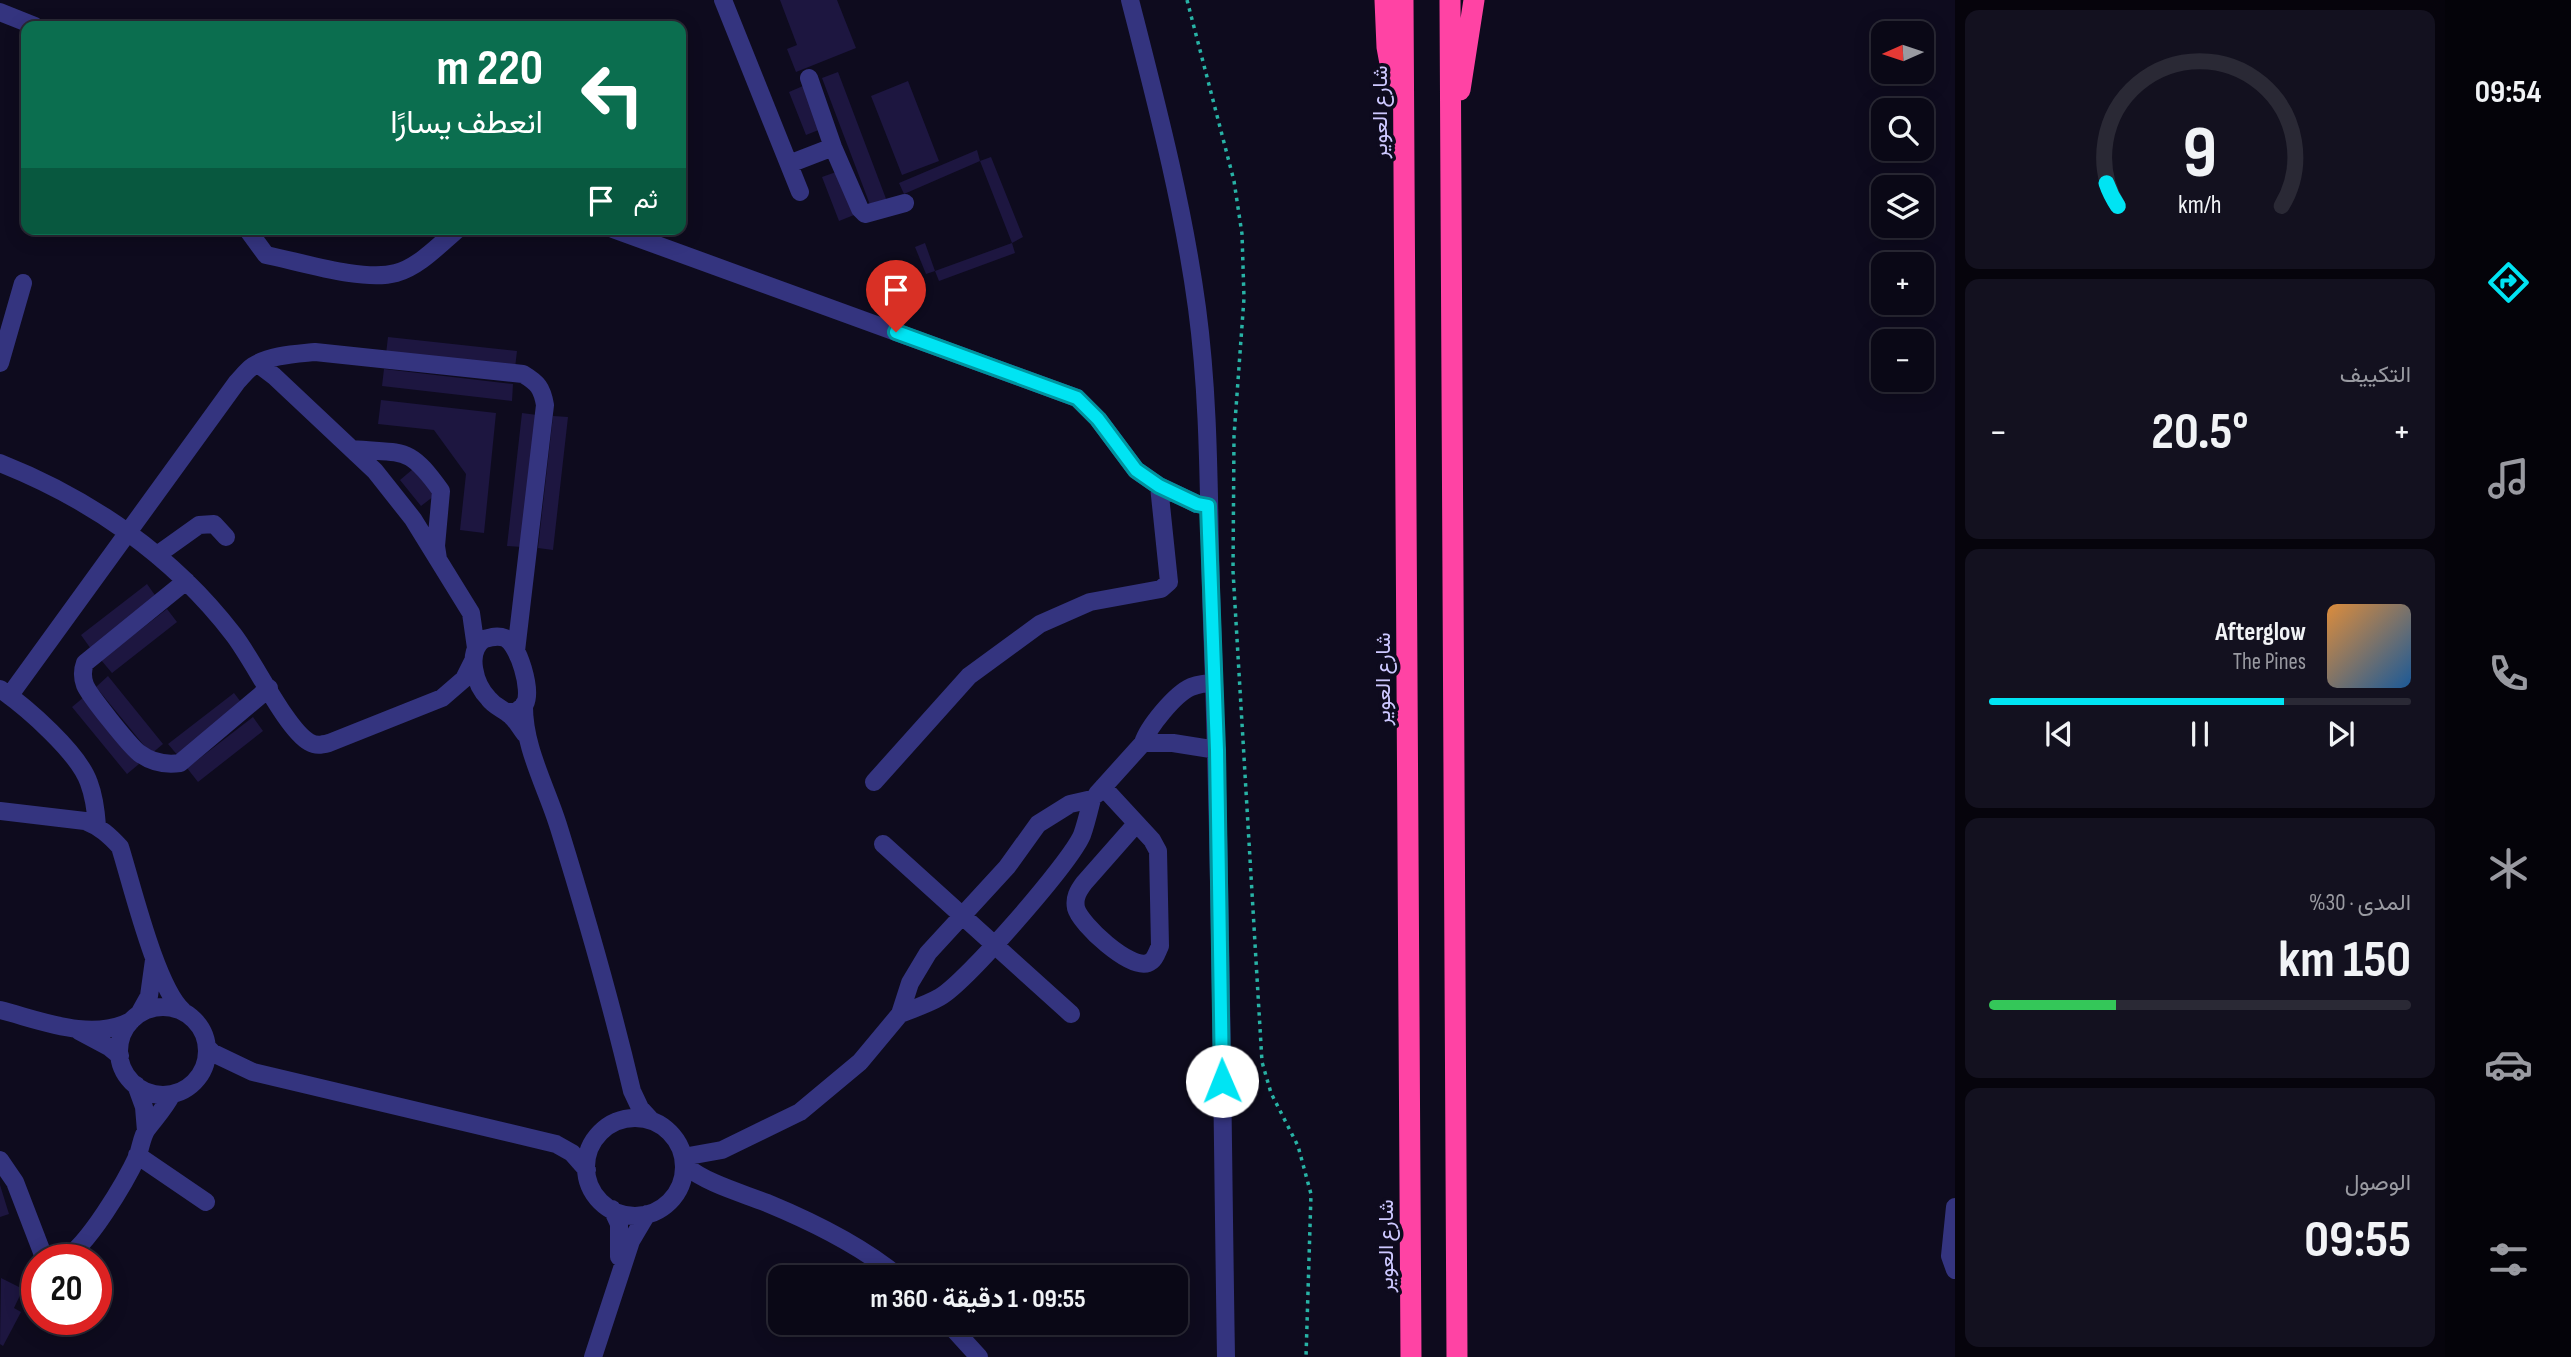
<!DOCTYPE html>
<html lang="ar">
<meta charset="utf-8">
<style>
body{margin:0;font-family:"Sofia Sans Condensed",Vazirmatn,sans-serif;background:#13111f;color:#f1f3f6;direction:rtl;height:100vh;display:flex;flex-direction:column;font-size:26px;white-space:nowrap}
*{box-sizing:border-box;margin:0}
p{font-size:23px;color:#999aa1}
.icon{flex:none;width:38px;height:38px;fill:none;stroke:currentColor;stroke-width:2;stroke-linecap:round;stroke-linejoin:round}
.map{position:relative;flex:1;overflow:hidden;direction:ltr}
.details{display:flex;flex-direction:column;gap:10px;padding:10px;background:#06040c;width:490px}
.details>*{flex:none}
.guide{position:absolute;left:21px;top:21px;width:665px;height:214px;border-radius:14px;box-shadow:0 4px 18px #0003,0 0 0 2px #2a2935;direction:rtl;background:#0b6e4f;color:#fff;overflow:hidden}
.needle{width:46px;rotate:267deg}
.tools{position:absolute;left:1871px;top:21px;display:grid;gap:14px}
.tools a{display:grid;place-items:center;width:63px;height:63px;border-radius:14px;background:#0a0816;box-shadow:0 4px 18px #0003,0 0 0 2px #2a2935;font-size:35px}
.speed{position:absolute;left:21px;top:1244px;display:flex;gap:14px;font-size:35px;font-weight:700;text-align:center}
.speed>*{display:grid;place-content:center;width:91px;height:91px;border-radius:50%;background:#0a0816;box-shadow:0 4px 18px #0003,0 0 0 2px #2a2935;line-height:1}
.speed .limit{border:10px solid #d22;background:#fff;color:#111}
.pin{position:absolute;display:grid;place-items:center;width:60px;height:60px;color:#fff;margin:-72px -30px;border-radius:50% 50% 50% 0;rotate:-45deg;box-shadow:0 0 7px #0007}
.pin .icon{rotate:45deg}
.me{position:absolute;width:77px;margin:-38px;rotate:359deg;stroke-linejoin:round;filter:drop-shadow(0 0 5px #0008)}
.turn{display:flex;align-items:center;gap:24px;height:147px;padding:0 28px;font-size:32px}
.turn .icon{width:91px;height:91px;stroke-width:2.5}
.turn b{display:block;font-size:49px;line-height:60px}
.then{display:flex;align-items:center;height:66px;padding:0 28px;background:#0003;gap:14px;font-size:26px}
.big{font-size:52px;font-weight:700;line-height:1.1}
.details .tile{flex:1;display:flex;flex-direction:column;justify-content:center;gap:10px;min-width:0;padding:0 24px;border-radius:14px;background:#13111f}
.details .dial{align-items:center;gap:0}
.dial svg{height:182px;overflow:visible;fill:none;stroke:#2a2935;stroke-width:7;stroke-linecap:round;text-anchor:middle}
.dial text{fill:#f1f3f6;stroke:none}
.song{display:flex;align-items:center;gap:21px}
.cover{width:84px;height:84px;border-radius:10px;background:linear-gradient(135deg,hsl(30 70% 55%),hsl(210 70% 35%))}
.played{height:7px;border-radius:4px;background:linear-gradient(90deg,#00e4f3 70%,#2a2935 70%)}
.keys{display:flex;justify-content:space-around;direction:ltr}
.heat{display:flex;justify-content:space-between;align-items:center;font-size:38px;direction:ltr}
.charge{height:10px;border-radius:5px;background:linear-gradient(90deg,#34c759 30%,#2a2935 0)}
.trip{position:absolute;left:768px;top:1265px;width:420px;height:70px;border-radius:14px;background:#0a0816;box-shadow:0 4px 18px #0003,0 0 0 2px #2a2935;font-weight:700;line-height:70px;text-align:center;direction:rtl}
main{display:flex;flex:1;min-height:0}
.menu{display:flex;flex-direction:column;width:126px;justify-content:space-around;align-items:center;background:#040309;color:#999aa1}
.menu .icon{width:49px;height:49px}
.menu .selected{color:#00e4f3}
.menu b{font-size:32px;color:#f1f3f6}
.map>svg:first-child{display:block}
</style>
<main>
<nav class="menu">
<b>09:54</b>
<svg class="icon selected" aria-label="directions" viewBox="0 0 24 24"><path d="M12 3l9 9-9 9-9-9zM9 14v-3h6M13 9l2 2-2 2"/></svg>
<svg class="icon" aria-label="music" viewBox="0 0 24 24"><path d="M9 18V5l10-2v13"/><circle cx="6" cy="18" r="3"/><circle cx="16" cy="16" r="3"/></svg>
<svg class="icon" aria-label="phone" viewBox="0 0 24 24"><path d="M5 4h4l2 5-3 2q2 4 5 5l2-3 5 2v4C11 20 4 13 5 4z"/></svg>
<svg class="icon" aria-label="climate" viewBox="0 0 24 24"><path d="M12 3v18M4 7l16 10M4 17L20 7"/></svg>
<svg class="icon" aria-label="car" viewBox="0 0 24 24"><path d="M5 17H2v-5l4-1 3-4h7l3 4 3 1v5h-3M9 17h6M6 11h13"/><circle cx="7" cy="17" r="2"/><circle cx="17" cy="17" r="2"/></svg>
<svg class="icon" aria-label="filters" viewBox="0 0 24 24"><path d="M4 7h16M4 17h16"/><circle cx="9" cy="7" r="2"/><circle cx="15" cy="17" r="2"/></svg>
</nav>
<section class="details">
<div class="tile dial"><svg viewBox="0 0 100 80">
<path d="M14 69A42 42 0 1 1 86 69"/>
<path d="M14 69A42 42 0 0 1 9 59" stroke="#00e4f3"/>
<text x="50" y="56" font-size="32" font-weight="700">9</text>
<text x="50" y="72" font-size="11">km/h</text>
</svg></div>
<div class="tile"><p>التكييف</p>
<div class="heat"><a>−</a><b class="big">20.5°</b><a>+</a></div>
</div>
<div class="tile">
<div class="song"><i class="cover"></i><div><b>Afterglow</b><p>The Pines</p></div></div>
<div class="played"></div>
<div class="keys"><svg class="icon" aria-label="previous" viewBox="0 0 24 24"><path d="M18 5L8 12l10 7zM5 5v14"/></svg><svg class="icon" aria-label="pause" viewBox="0 0 24 24"><path d="M8 5v14M16 5v14"/></svg><svg class="icon" aria-label="next" viewBox="0 0 24 24"><path d="M6 5l10 7-10 7zM19 5v14"/></svg></div>
</div>
<div class="tile"><p>المدى · 30%</p><b class="big">150 km</b><div class="charge"></div></div>
<div class="tile"><p>الوصول</p><b class="big">09:55</b></div>
</section>
<div class="map">
<svg width="1955" height="1357" viewBox="0 0 1955 1357">
<rect width="100%" height="100%" fill="#0e0b1e"/>
<path fill="#1d1640" d="M780,0H837L856,48L796,72L787,49L797,45Z
M838,72L888,204L872,210L822,78Z
M908,81L939,161L902,175L871,96Z
M803,86L821,129L806,135L789,92Z
M977,150L980,161L904,194L899,183Z
M991,157L1023,237L1012,243L980,161Z
M836,172L854,215L839,221L822,177Z
M925,243L935,271L926,274L915,247Z
M1012,243L1015,253L939,281L935,271Z
M388,337L517,351L515,368L386,354Z
M384,369L513,384L512,401L382,386Z
M381,400L496,413L484,533L460,530L466,474L434,430L378,424Z
M522,413L537,415L522,547L507,546Z
M553,416L568,417L553,550L538,548Z
M413,469L434,496L421,506L400,480Z
M147,584L157,598L91,649L81,635Z
M167,609L177,622L112,673L101,660Z
M108,676L163,744L151,754L96,687Z
M234,693L244,706L179,757L168,744Z
M84,697L139,764L127,774L72,707Z
M253,717L263,731L198,782L187,768Z
M0,1185L9,1214L0,1217Z
M1,1278L23,1289L14,1308L21,1312L3,1346L0,1344Z"/>
<g fill="none" stroke-linecap="round" stroke-linejoin="round">
<path stroke="#28b3a6" stroke-width="3.5" stroke-dasharray="3.5 5" stroke-linecap="butt" d="M1187,0L1234,181L1242,234L1244,298L1234,436L1233,571L1262,1062L1271,1093L1298,1146L1311,1194L1306,1357"/>
<path stroke="#34347f" stroke-width="18" d="M723,0L800,192
M1130,0C1156,102 1183,204 1197,308C1211,412 1208,518 1212,623C1221,868 1222,1112 1226,1357
M0,12L35,26
M809,78L833,147L860,209L865,214L905,203
M789,164L833,147
M247,229L266,255C301,262 363,282 396,273C419,267 440,244 458,229
M613,229L1077,398L1098,419L1136,470L1159,486L1197,504L1208,506
M0,363L23,283
M258,364L274,376L375,471L413,519L471,613L476,648
M352,449C405,454 408,445 441,491L436,546L438,559
M0,463C91,499 173,556 233,634C253,659 286,729 309,742C316,746 321,745 329,743L442,698L464,679L473,661
M157,555L199,525L214,524L226,537
M186,581L85,663C82,671 82,677 85,685C89,695 129,745 139,753C151,762 166,765 180,763L269,688
M0,689C26,707 79,753 89,783C94,796 96,812 97,826
M10,695L237,382C242,377 247,370 253,366C270,355 296,354 315,352L523,374C538,383 542,388 545,405L516,651
M524,704C523,747 547,788 559,828C586,915 611,1002 632,1091L640,1108L651,1120
M506,712H516C519,709 523,707 525,704C532,690 519,645 505,638C498,635 491,637 484,639C465,652 475,685 489,699C495,707 504,709 511,716C517,721 520,728 525,734
M1143,743H1173L1217,750
M874,782L969,676L1040,624L1090,602L1161,589L1169,582L1159,486
M1103,787L1152,840L1158,851L1160,946C1157,952 1155,961 1148,963C1130,970 1080,924 1076,908C1074,898 1078,891 1084,883L1136,824
M1097,794L1143,743C1148,727 1175,694 1191,687C1199,684 1206,683 1214,683
M0,811L85,821C100,827 109,835 120,847C132,885 156,987 183,1011
M883,844L1071,1014
M119 1051a44 44 0 1 1 88 0a44 44 0 1 1-88 0Z
M0,1010C40,1020 91,1042 131,1021
M139,1014L149,996L154,960
M79,1031L109,1047L120,1056
M207,1047L213,1053L253,1072L556,1144L572,1153L587,1170
M136,1085L144,1107L146,1131
M586 1167a49 49 0 1 1 98 0a49 49 0 1 1-98 0Z
M137,1155L206,1202
M683,1157L722,1150L800,1112L860,1062L900,1014L910,983L928,953L1007,867L1038,824L1070,804L1092,799C1089,811 1086,824 1082,835C1070,863 966,982 940,997C928,1004 913,1009 900,1014
M0,1160L15,1182L45,1260
M684,1165C708,1184 739,1192 767,1203C813,1222 862,1246 900,1278
M1955,1207L1950,1256L1955,1270
M612,1209L619,1224V1257
M62,1260C87,1248 126,1181 138,1155C141,1146 142,1136 147,1129C156,1117 165,1108 172,1094
M948,1323L979,1357
M593,1357L631,1241L647,1214"/>
<path stroke="#ff43a4" stroke-width="21" d="M1385,0L1387,47L1394,85
M1403,0L1411,1357
M1450,0L1457,1357
M1460,90L1474,0"/>
</g>
<g fill="none" stroke-linecap="round" stroke-linejoin="round">
<defs>
<path id="route" d="M896,332L1077,398L1098,419L1136,470L1159,486L1197,504L1208,506L1217,750L1222,1081"/>
</defs>
<use href="#route" stroke="#00949e" stroke-width="18"/>
<use href="#route" stroke="#00e4f3" stroke-width="12"/>
</g>
<g text-anchor="middle" stroke-width="7" stroke-linejoin="round" paint-order="stroke">
<g font-size="21" fill="#cdc8ff" stroke="#0e0b1e">
<text transform="translate(1380 112) rotate(-90)" y="7">شارع العوير</text>
<text transform="translate(1383 679) rotate(-90)" y="7">شارع العوير</text>
<text transform="translate(1386 1246) rotate(-90)" y="7">شارع العوير</text>
</g>
</g>
</svg>
<div class="tools">
<a><svg class="needle" viewBox="-14 -14 28 28"><path d="M0-13l5 13h-10z" fill="#e53935"/><path d="M0 13l5-13h-10z" fill="#999aa1"/></svg></a>
<a><svg class="icon" aria-label="search" viewBox="0 0 24 24"><circle cx="10" cy="10" r="6"/><path d="M15 15l6 6"/></svg></a>
<a><svg class="icon" aria-label="layers" viewBox="0 0 24 24"><path d="M12 4l9 5-9 5-9-5zM3 14l9 5 9-5"/></svg></a>
<a>+</a>
<a>−</a>
</div>
<div class="speed"><div class="limit">20</div></div>
<div class="pin" style="left:896px;top:332px;background:#d93025"><svg class="icon" aria-label="arrive" viewBox="0 0 24 24"><path d="M6 21V4h12l-3 4 3 4H6"/></svg></div>
<svg class="me" style="left:1222px;top:1081px" viewBox="-20 -20 40 40"><circle r="19" fill="#fff"/><path d="M0-13L10 11 0 6-10 11z" fill="#00e4f3"/></svg>
<div class="trip">09:55 · 1 دقيقة · 360 m</div>
<div class="guide">
<div class="turn"><svg class="icon" aria-label="left" viewBox="0 0 24 24"><path d="M17 20v-9H6M10 6l-5 5 5 5"/></svg><div><b>220 m</b>انعطف يسارًا</div></div>
<div class="then">ثم<svg class="icon" aria-label="arrive" viewBox="0 0 24 24"><path d="M6 21V4h12l-3 4 3 4H6"/></svg></div>
</div>
</div>
</main>
